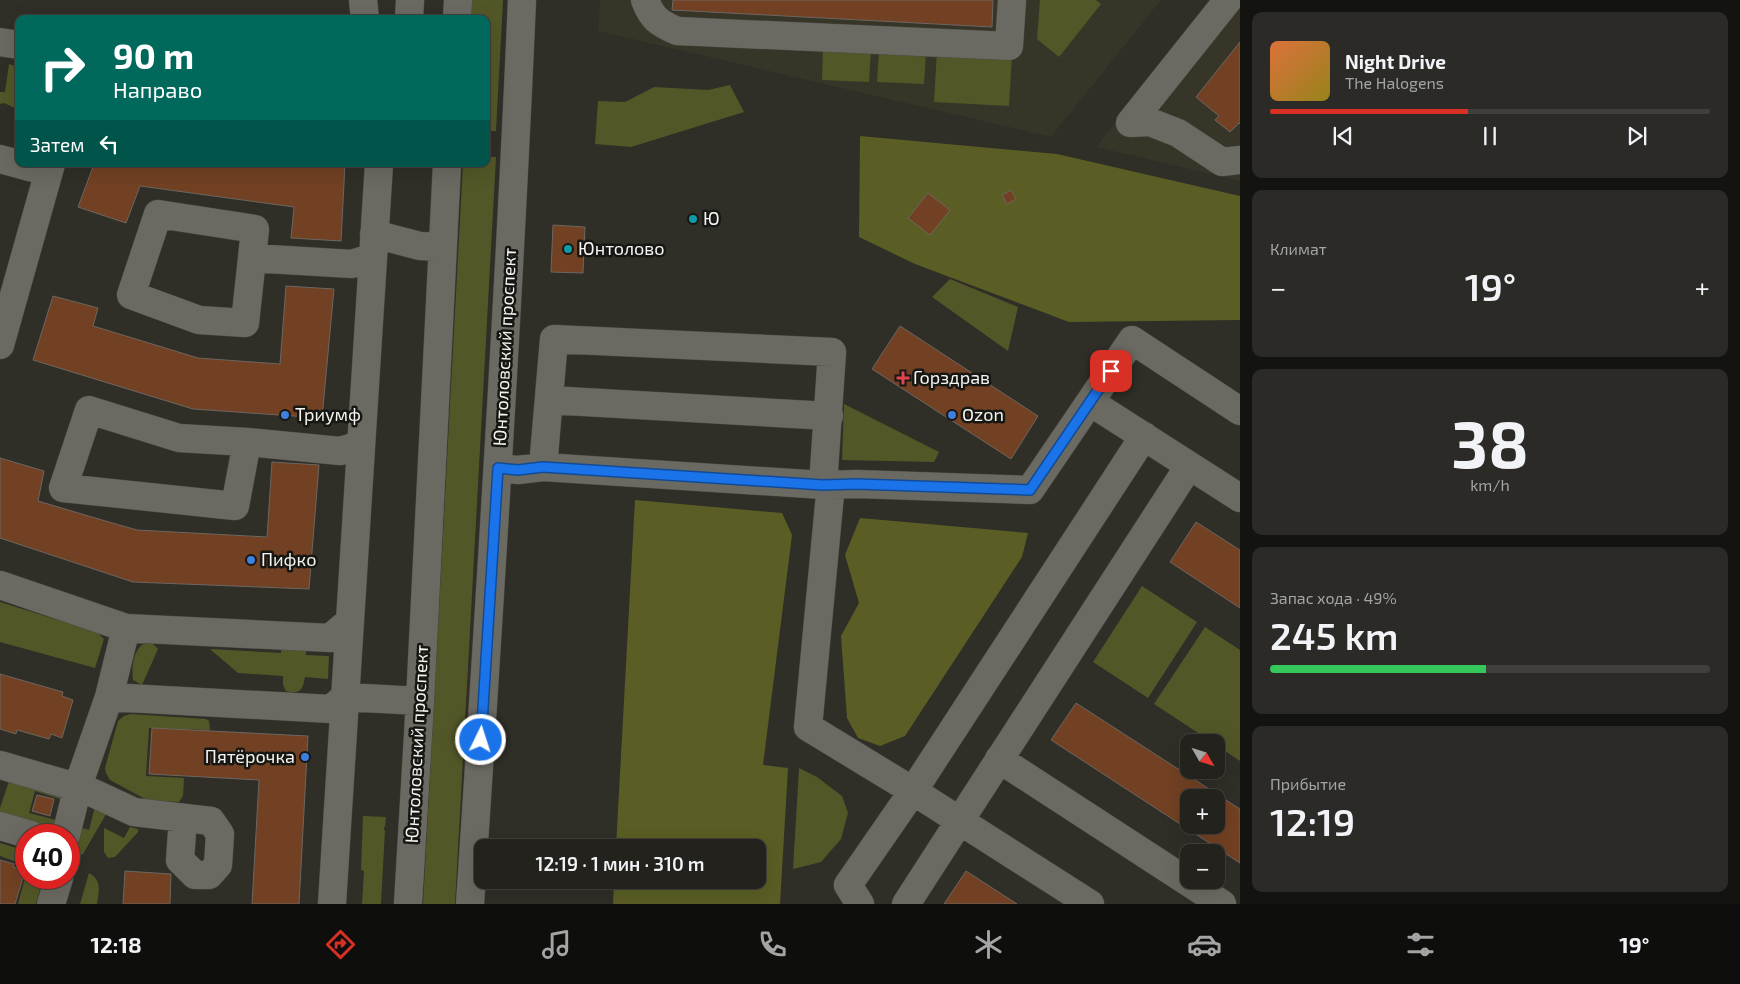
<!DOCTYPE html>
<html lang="ru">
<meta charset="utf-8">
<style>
body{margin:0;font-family:"Exo 2",sans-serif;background:#2b2a26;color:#f1f3f6;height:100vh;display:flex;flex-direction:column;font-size:19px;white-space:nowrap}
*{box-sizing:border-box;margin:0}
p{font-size:16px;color:#a3a4a4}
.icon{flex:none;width:28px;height:28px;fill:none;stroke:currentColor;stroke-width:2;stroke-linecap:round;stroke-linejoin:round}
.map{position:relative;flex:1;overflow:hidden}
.details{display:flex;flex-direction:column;gap:12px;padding:12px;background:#131310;width:500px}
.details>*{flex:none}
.hud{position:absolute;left:15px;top:15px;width:475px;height:152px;border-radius:10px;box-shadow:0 5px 20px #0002,0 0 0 1px #403f3b;background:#00695c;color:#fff;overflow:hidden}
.needle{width:32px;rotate:129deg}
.tools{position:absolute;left:1180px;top:734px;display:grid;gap:10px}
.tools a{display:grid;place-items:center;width:45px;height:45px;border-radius:10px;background:#23221d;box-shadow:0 5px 20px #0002,0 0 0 1px #403f3b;font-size:25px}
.speed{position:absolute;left:15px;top:824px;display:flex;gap:10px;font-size:25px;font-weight:700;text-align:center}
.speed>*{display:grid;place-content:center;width:65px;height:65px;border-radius:50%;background:#23221d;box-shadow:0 5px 20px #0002,0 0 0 1px #403f3b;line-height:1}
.speed .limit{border:8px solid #d22;background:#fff;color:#111}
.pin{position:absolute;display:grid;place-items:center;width:42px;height:42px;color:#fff;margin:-21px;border-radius:10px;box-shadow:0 2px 8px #0006}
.me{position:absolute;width:55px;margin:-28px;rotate:4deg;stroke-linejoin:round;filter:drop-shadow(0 0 4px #0008)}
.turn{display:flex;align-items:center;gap:18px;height:105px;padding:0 15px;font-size:22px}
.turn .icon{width:65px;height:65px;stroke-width:2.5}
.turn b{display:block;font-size:35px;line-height:42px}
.then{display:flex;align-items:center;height:48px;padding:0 15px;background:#0003;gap:10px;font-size:19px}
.big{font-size:38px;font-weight:600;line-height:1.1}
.details .card{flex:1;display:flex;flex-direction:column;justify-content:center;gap:8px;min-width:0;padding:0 18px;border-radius:10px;background:#2b2a26}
.details .dial{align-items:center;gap:0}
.dial b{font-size:65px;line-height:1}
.song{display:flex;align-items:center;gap:15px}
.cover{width:60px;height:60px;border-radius:8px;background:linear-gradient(135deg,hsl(20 70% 55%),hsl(50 70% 35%))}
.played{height:5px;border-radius:2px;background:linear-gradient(90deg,#d93025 45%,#403f3b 45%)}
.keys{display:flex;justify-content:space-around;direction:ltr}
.heat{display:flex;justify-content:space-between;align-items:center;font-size:28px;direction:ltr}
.charge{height:8px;border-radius:4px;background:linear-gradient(90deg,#34c759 49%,#403f3b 0)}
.trip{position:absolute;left:474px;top:839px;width:292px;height:50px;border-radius:10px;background:#23221d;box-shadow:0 5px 20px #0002,0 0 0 1px #403f3b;font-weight:600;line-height:50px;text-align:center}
.menu{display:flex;height:80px;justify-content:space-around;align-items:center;background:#0e0e0c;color:#a3a4a4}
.menu .icon{width:35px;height:35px}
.menu .active{color:#d93025}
.menu b{font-size:22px;color:#f1f3f6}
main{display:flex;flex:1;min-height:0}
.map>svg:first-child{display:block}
</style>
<main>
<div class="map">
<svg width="1240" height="904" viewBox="0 0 1240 904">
<rect width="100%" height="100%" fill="#2f2e27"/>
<path fill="#373528" d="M600,0H1161L1051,137L598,31Z
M1212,0H1240V181L1096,147Z"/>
<path fill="#535727" d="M471,0H503L496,131H486V19H470Z
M1040,0H1096L1101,4L1059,57L1037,39Z
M823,47L871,49L869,82L822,80Z
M879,50L926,52L924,84L877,82Z
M937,51L1012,55L1009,106L934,102Z
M9,64L19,67V110L4,103L0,104V92H5Z
M730,85L744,112L631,147L595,144L598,101L625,102L654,87L708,90Z
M486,157H496L455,904H423L463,164H486Z
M950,279L1018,307L1008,351L932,297Z
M844,404L939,452L934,462L842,460Z
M1142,586L1197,622L1148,698L1093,662Z
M0,602L97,632L104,639L95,668L0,642Z
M1205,627L1240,650V761L1216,745V742H1212L1154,704Z
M150,641L158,649L142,685L133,680C131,666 134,644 150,641Z
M281,647H306V655L329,656L328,679L305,677C303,690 299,695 286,691L283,685V676L238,673L211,650V649L281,653Z
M130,714L206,719L209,721L210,730L149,728L146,776L184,778L183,796L179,802L147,800L110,780L106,773L105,768L118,721L124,716Z
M799,768L817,777L842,796L848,813L841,839L821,862L793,869Z
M11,775L63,790L62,798L60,799L35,791L29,813L56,820L53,830L0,815V808Z
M95,807L109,809L83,854L77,857L74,856L75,826L89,830Z
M363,816L386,817L385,827H384V830H385L381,904H362L364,871L361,870Z
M130,827L138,829V832L115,857L108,858L104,852V828L124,838Z
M0,843L26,851V868L16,865L17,862L0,856Z
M89,873C102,880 99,891 97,904H80Z
M26,874V878H43L36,904H18Z"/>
<path fill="#5a5e24" d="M860,136L1057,154L1240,196V320L1069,322L915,264L859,237Z
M635,500L782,513L792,535L763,765L788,768L780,904H613L614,880H758V848L616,847Z
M860,518L1028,533L1022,557L905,736L880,746L858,738L847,718L841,636L859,603L845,555Z"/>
<path fill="#724123" stroke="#6d6661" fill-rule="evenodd" d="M673,0H993L992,27L672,10Z
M1240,42V124L1239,123L1230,132L1215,120L1219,116L1196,97Z
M94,164H345L341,241L291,238L294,207L140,186L126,223L78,207Z
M1011,190L1016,199L1007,204L1002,195Z
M928,193L950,210L930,235L908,218Z
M553,225L585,227L583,273L551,272Z
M286,286L334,289L322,418L193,409L33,360L53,296L98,308L93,326L198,358L280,364Z
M900,326L1038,416L1011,459L872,369Z
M0,458L44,471L38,501L102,520L137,530L267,537L272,462L319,465L309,589L133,582L0,538Z
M1196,522L1240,550V608L1170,562Z
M0,674L63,692L62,696L73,700L62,738L51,734L49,739L17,730L16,734L0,729Z
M1076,703L1240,809V863L1051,740ZM1189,798H1216V825H1189Z
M152,728L308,736L299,904H252L259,780L149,774Z
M37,795L54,799L50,816L32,811Z
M0,860L14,864L13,867L25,871L15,904H0Z
M125,871L171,874L170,904H123Z
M966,871L1017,904H944Z"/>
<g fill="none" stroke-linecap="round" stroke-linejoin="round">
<defs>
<path id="minor" d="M363,0L365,19
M645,0C652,19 659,23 677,31L1009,46L1012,0
M1228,0L1130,123L1150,122L1178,133L1222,162L1240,160
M409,19L410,0
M457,19L458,0
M0,42L19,45
M0,159L48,172
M374,234L420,246L442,247
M252,258L255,229L158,214L131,295L199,320L245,323L252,258L352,264L373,257
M0,345L51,164
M549,400L829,416
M1090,402L1240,498
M247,442L179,438L89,410L63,488L235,506L247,442L340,451L361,445
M498,468L518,470L543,467L823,485L832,352L554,339L543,467
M0,585L126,628L109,697L78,786L66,835
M126,628L330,638L350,621
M109,697L331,709L345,697L420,701
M999,759L1222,904
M0,765L69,785L78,786L134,812L211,821L220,834L218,865L209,875H195L180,860L183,818
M0,826L31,835
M51,904L59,878
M332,904L379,164
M408,904L420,701L447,164
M470,904C490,603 509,302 522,0
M860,904L848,885L913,791L1144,436
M906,904L1189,466
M1090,904L913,791L808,727L830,494L823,485L857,484L1030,490L1132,340L1240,411"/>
</defs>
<use href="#minor" stroke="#4c4b46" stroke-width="29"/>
<use href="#minor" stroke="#6b6a62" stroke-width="28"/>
</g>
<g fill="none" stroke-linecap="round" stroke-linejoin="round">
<defs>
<path id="route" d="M481,740L498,468L518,470L543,467L823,485L857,484L1030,490L1111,371"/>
</defs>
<use href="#route" stroke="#114b97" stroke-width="12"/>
<use href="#route" stroke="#1a73e8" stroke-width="9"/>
</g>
<g fill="#0f9aa8" stroke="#161613" stroke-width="2">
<circle cx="693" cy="219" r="5"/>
<circle cx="568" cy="249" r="5"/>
</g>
<path fill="#e0444e" stroke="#161613" stroke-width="2" d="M900.5 370.5h5v5h5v5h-5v5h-5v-5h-5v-5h5z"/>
<g fill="#3f7fe0" stroke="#161613" stroke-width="2">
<circle cx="285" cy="415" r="5"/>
<circle cx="952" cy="415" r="5"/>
<circle cx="251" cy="560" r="5"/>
<circle cx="305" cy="757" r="5"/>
</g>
<g text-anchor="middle" stroke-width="5" stroke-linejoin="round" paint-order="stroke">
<g font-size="18" fill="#f5f4f0" stroke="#161613" text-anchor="start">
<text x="703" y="225">Ю</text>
<text x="578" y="255">Юнтолово</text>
<text x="913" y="384">Горздрав</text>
<text x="295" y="421">Триумф</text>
<text x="962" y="421">Ozon</text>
<text x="261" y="566">Пифко</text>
<text x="295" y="763" text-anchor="end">Пятёрочка</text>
</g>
<g font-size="18" fill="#f5f4f0" stroke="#161613">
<text transform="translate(505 347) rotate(-87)" y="6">Юнтоловский проспект</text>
<text transform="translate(417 744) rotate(-87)" y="6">Юнтоловский проспект</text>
</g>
</g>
</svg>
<div class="tools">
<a><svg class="needle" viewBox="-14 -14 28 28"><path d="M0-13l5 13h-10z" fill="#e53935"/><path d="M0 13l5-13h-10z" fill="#a3a4a4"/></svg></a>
<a>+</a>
<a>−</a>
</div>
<div class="speed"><div class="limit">40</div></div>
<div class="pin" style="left:1111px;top:371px;background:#d93025"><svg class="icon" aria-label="arrive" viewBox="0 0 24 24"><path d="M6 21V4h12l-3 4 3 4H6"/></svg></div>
<svg class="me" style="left:481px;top:740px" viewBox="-20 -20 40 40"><circle r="17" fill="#1a73e8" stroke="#fff" stroke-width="3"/><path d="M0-11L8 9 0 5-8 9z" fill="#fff"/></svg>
<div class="trip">12:19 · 1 мин · 310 m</div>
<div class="hud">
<div class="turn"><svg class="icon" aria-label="right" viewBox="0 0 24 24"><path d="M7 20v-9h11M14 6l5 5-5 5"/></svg><div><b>90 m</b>Направо</div></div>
<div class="then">Затем<svg class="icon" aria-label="left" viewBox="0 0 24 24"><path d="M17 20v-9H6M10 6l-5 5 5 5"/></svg></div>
</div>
</div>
<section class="details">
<div class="card">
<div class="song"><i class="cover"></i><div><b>Night Drive</b><p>The Halogens</p></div></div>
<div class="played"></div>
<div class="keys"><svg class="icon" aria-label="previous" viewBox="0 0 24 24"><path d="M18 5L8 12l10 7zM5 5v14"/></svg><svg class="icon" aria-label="pause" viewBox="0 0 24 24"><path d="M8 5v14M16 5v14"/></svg><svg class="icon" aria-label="next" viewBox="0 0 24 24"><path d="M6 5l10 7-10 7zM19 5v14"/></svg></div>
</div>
<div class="card"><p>Климат</p>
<div class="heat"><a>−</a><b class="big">19°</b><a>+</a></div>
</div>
<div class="card dial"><b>38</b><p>km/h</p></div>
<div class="card"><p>Запас хода · 49%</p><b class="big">245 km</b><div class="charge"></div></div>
<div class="card"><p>Прибытие</p><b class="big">12:19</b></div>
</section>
</main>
<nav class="menu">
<b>12:18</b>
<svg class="icon active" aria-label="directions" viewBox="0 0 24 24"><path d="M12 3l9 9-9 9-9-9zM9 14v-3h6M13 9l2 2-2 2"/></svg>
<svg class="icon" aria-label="music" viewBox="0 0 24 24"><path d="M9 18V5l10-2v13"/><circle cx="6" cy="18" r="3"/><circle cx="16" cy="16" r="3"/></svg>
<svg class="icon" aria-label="phone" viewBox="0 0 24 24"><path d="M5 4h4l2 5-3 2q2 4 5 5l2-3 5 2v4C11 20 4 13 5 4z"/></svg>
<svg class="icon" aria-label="climate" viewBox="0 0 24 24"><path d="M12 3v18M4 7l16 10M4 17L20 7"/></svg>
<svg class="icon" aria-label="car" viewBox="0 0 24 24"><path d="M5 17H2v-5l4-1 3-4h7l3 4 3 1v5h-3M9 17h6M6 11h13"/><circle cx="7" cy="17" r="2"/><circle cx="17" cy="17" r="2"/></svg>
<svg class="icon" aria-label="filters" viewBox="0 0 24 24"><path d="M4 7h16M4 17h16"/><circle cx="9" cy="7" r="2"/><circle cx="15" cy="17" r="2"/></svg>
<b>19°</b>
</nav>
